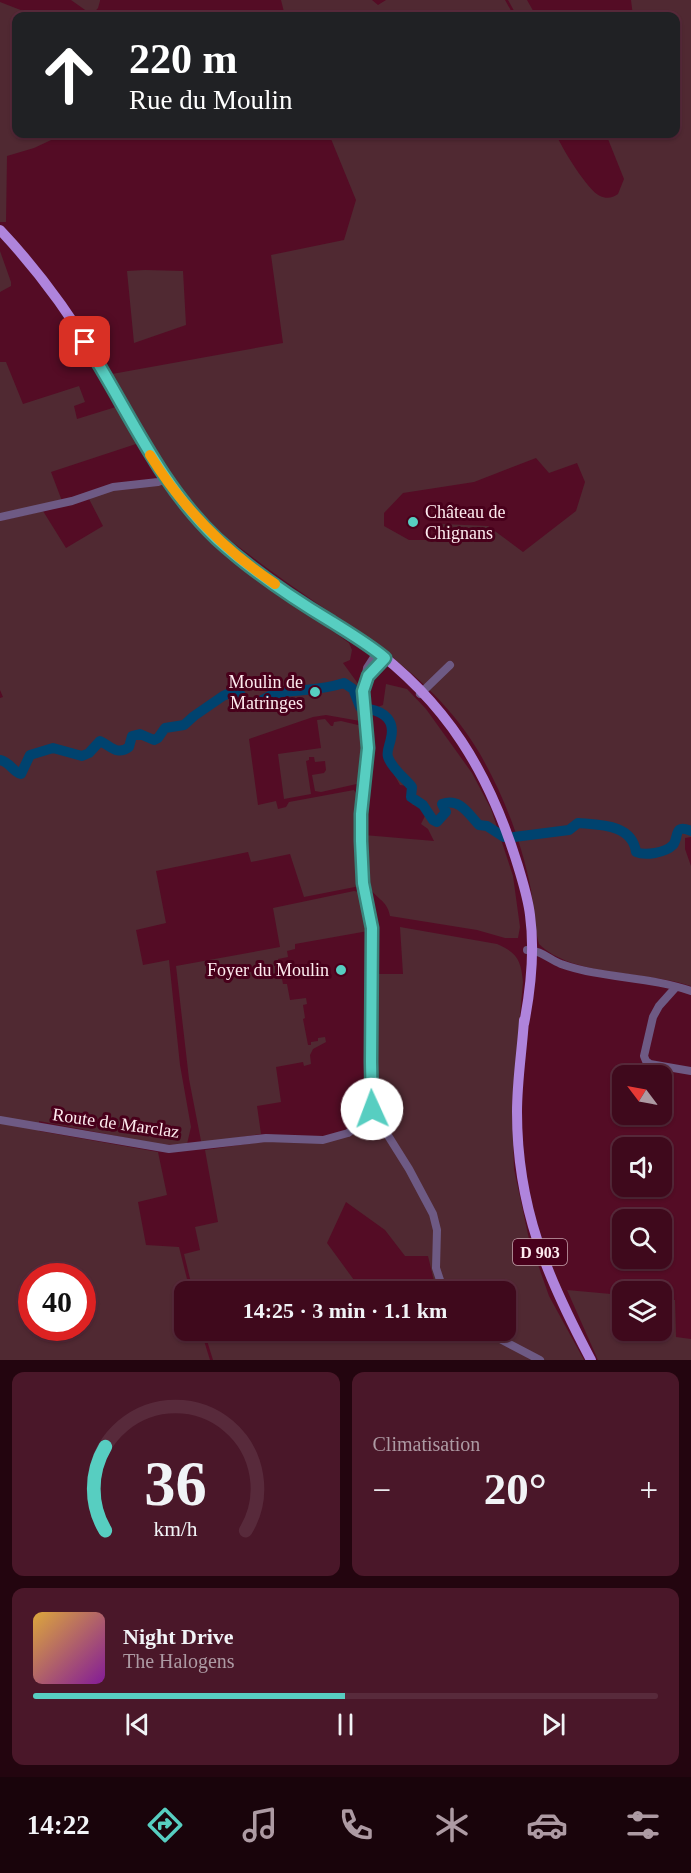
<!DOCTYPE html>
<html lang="fr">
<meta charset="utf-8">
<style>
body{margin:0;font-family:Georgia,serif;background:#4a1729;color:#f1f3f6;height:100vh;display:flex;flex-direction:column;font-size:22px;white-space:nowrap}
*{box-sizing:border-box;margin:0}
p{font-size:20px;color:#ad9aa3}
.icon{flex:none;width:33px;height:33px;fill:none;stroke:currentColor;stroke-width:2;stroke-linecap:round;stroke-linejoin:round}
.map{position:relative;height:1360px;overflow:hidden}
.drawer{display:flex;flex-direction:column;gap:12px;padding:12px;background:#23050f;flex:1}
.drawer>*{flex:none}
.banner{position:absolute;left:12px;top:12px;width:668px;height:126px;border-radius:12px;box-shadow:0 2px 4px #0004,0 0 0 2px #582a3b;background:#202124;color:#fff;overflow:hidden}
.needle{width:39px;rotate:302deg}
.buttons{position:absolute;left:612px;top:1065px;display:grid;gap:12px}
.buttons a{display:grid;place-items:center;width:60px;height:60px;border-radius:12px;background:#3f091c;box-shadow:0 2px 4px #0004,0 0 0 2px #582a3b;font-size:30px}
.speed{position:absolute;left:18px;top:1263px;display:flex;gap:12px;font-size:30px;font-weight:700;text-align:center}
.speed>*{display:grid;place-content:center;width:78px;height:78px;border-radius:50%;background:#3f091c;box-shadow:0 2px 4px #0004,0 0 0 2px #582a3b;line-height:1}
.speed .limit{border:9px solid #d22;background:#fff;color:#111}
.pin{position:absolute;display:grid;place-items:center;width:51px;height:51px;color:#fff;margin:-26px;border-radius:12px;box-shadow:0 3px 9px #0006}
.me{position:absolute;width:66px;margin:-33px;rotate:358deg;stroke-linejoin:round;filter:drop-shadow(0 0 4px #0008)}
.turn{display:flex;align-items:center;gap:21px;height:126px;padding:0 18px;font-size:27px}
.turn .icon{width:78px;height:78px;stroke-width:2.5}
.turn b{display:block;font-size:42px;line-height:51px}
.big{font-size:45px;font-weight:700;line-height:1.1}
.drawer .card{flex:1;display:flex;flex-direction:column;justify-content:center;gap:9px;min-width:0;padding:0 21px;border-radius:12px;background:#4a1729}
.drawer .dial{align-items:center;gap:0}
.dial svg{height:156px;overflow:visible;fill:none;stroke:#582a3b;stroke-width:7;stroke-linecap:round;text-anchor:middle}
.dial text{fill:#f1f3f6;stroke:none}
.song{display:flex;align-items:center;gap:18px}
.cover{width:72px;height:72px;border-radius:9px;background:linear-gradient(135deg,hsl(40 70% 55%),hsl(290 70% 35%))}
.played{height:6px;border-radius:3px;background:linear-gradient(90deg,#57cec1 50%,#582a3b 50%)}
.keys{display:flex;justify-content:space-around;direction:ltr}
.heat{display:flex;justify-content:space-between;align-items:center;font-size:33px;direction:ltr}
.drawer .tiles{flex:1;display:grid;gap:12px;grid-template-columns:1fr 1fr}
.card:last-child{grid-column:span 2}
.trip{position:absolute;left:174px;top:1281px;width:342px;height:60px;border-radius:12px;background:#3f091c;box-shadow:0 2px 4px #0004,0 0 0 2px #582a3b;font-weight:700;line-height:60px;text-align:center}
.dock{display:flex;height:96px;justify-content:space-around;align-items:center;background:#19040b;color:#ad9aa3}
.dock .icon{width:42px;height:42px}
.dock .current{color:#57cec1}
.dock b{font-size:27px;color:#f1f3f6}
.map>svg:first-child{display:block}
</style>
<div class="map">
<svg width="691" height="1360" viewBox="0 0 691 1360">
<rect width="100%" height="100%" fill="#540c25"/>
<path fill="#502932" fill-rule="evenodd" d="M71,0H100V1L98,8L91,16H86L88,12Z
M281,0H372L378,5L386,0H505L514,16H285Z
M508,0H527L536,16H517Z
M631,0H691V837L685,838V849L691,866V986C648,971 572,977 539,944C534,927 534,908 531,890C522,843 504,796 480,754C429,665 330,618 251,556C240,547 226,539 216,528C172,485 143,427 112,374L283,343L271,255L344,240L356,200L329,134H556C561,147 588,191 600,196C606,199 613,198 618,194L624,179L606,134H675V16H633ZM536,458L549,473L577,463L585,482L576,511L523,552L488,526L442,524L433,540H409L384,526V513L403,493L474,482Z
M0,2L36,16H16V134H64L34,148L7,156L6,222H0Z
M0,251L11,282V286L0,292Z
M145,270L183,271L186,325L134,343L127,271Z
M0,362H6L23,404L79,386L85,402L74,406L77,419L119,406L139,443L51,472L62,501L0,514Z
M163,484L205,534L228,555L349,643L352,650L350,660L343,663L359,685L362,719L360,721L326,715L313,717L249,739L258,805L276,801L278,809L286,807L289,802L354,790L358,796L356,818L360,886L304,897L290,854L251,862L248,852L156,871L166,923L136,930L143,965L169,960L180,1065L191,1127L187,1144L163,1145L39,1121V1131L158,1152L167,1195L138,1202L146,1245L179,1247L190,1291L184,1292V1330L201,1331L210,1360H0V698L3,697L0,690V521L43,511L66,548L103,526L88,497L128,486ZM32,1276H82V1328H32Z
M386,684L407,689L426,709L472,773L491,809L513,876L520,927L518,938H505L477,930L390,916C387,899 375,899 368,885C362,871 365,850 364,835L434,841L428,829L421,824L425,816L421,806L413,805L408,799V786L400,785C396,777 389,768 386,759C384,752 389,747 390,740C392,724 381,717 369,712L368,708H375L383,705Z
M325,719L331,726H333L334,722L341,721L362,726L364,753L361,783L321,792L315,791L312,775L324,773L326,770L325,761L315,762L314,757H309V760L306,761L311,794L284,799L278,754L321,748L317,720Z
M354,891L360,892L363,919H365L368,931L295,944V949L287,951L288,957L278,959L283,984H287L290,1000L306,998L307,1004L303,1005L305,1018L303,1019L308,1045H311V1042L318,1041V1038L325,1037L326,1042L313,1049L310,1055L311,1064L304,1066L303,1062L276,1067L281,1102L257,1106L261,1134L203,1143L201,1141L189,1079L176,966L280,947L273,908Z
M400,927L497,944C518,953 521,961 523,982L512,1104L514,1169L529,1239L549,1296L584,1360H213L204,1331H389L398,1343L408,1331L506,1330V1292L434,1291L435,1285L428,1256H405L385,1230L346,1202L327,1243L362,1291H193L184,1254L200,1250L195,1227L218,1222L205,1150L254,1143L351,1134L369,1123L379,1107L374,1052L375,974H403Z
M567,1290L622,1295V1330H662V1299L675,1300L676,1337L691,1339V1360H598Z"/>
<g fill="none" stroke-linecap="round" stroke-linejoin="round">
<path stroke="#00436f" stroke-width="10" d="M369,709C385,712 395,721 391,738C390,745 386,751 388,757C392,769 405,778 412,787L411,797L423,805L433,820L437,822L446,812L442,804C460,797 469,815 479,825L487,826L504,837
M0,760C10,762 13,772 21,774L30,755L53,748L82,756L89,753L100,741C111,746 117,756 129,747L132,736L140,734L154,740L158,738L165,728L184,725L194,716L223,696L234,691L241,695L244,703L248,705C260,704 267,695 278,693C302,689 319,691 344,683L353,689L360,707
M514,837L569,830L578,823C600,825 632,824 636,852C645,856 665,853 673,845C679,838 673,823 691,831"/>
<path stroke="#6e5a84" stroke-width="8" d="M0,517L72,501L113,487L158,482L166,479
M366,679L385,658
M420,694L450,665
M527,950C540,950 549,959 561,964C603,979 649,976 691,991
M676,987L659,1006L653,1017L644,1056L646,1061L650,1064L691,1071
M371,1113L377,1118L409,1169L433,1214L437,1230L436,1268L444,1292
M0,1120L169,1149L266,1138L323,1140L348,1133L367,1119L373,1105L371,1054L372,932L370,911L363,883L361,847V815L368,749L363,691L367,668L378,651
M483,1330L540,1360"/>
<path stroke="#af84dc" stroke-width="10" d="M0,230C36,268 69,313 96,358C125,408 150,462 188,507C227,554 280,590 332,622C343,629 355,635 366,643C447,702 489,772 518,866C523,883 528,898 530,915C535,952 531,988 524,1024
M524,1020C522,1051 517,1081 517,1112C517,1208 547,1277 591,1360"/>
</g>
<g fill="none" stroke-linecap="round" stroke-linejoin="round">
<defs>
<path id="route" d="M85,342C128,409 158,483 217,539C252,571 292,598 332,622C351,634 368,644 385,658L368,676L363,691L368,748L361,814V841L363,883L372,928L371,1062L372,1109"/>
</defs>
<use href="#route" stroke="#39867d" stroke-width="15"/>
<use href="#route" stroke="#57cec1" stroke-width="10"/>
<path stroke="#f59e0b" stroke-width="10" d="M150,455C182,507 224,550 275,584"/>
</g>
<g fill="#57cec1" stroke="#48001b" stroke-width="2">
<circle cx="413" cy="522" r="6"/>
<circle cx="315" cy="692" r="6"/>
<circle cx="341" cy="970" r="6"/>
</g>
<g text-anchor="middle" stroke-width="6" stroke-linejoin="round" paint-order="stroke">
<rect fill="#48001b" stroke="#c7a4af" stroke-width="1.5" x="513" y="1239" width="54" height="26" rx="4.5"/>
<g font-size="16" font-weight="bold" fill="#feebef">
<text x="540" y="1258">D 903</text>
</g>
<g font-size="18" fill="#feebef" stroke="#48001b" text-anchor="end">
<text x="425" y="518" text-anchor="start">Château de<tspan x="425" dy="21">Chignans</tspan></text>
<text x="303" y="688">Moulin de<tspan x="303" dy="21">Matringes</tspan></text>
<text x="329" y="976">Foyer du Moulin</text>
</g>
<g font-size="18" fill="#feebef" stroke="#48001b">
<text transform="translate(116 1123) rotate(8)" y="6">Route de Marclaz</text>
</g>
</g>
</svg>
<div class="buttons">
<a><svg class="needle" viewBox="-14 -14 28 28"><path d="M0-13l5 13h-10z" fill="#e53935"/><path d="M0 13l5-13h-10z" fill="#ad9aa3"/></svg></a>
<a><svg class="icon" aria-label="sound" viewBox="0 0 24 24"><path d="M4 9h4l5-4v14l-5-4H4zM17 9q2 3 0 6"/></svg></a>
<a><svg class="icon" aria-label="search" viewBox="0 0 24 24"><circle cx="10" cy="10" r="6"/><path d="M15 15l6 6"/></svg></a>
<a><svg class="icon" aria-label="layers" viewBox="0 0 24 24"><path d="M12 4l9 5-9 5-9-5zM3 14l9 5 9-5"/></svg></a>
</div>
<div class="speed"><div class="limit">40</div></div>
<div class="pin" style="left:85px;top:342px;background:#d93025"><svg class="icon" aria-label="arrive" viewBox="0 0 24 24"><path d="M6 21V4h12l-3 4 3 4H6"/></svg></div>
<svg class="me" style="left:372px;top:1109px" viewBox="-20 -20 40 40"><circle r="19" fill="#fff"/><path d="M0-13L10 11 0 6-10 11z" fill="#57cec1"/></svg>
<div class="trip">14:25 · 3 min · 1.1 km</div>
<div class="banner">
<div class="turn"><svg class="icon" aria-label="ahead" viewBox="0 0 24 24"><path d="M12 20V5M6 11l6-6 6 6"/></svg><div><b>220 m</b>Rue du Moulin</div></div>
</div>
</div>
<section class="drawer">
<div class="tiles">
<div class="card dial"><svg viewBox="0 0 100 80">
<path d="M14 69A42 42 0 1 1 86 69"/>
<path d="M14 69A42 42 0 0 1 14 26" stroke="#57cec1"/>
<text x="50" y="56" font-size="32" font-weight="700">36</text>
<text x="50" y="72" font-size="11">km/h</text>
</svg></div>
<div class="card"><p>Climatisation</p>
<div class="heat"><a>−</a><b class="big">20°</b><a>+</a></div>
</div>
<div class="card">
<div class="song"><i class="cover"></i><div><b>Night Drive</b><p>The Halogens</p></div></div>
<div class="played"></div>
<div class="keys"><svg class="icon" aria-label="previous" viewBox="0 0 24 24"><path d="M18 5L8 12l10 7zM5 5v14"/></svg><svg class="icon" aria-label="pause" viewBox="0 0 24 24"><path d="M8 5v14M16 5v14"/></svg><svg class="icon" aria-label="next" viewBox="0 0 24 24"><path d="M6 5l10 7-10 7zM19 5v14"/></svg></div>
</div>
</div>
</section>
<nav class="dock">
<b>14:22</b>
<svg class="icon current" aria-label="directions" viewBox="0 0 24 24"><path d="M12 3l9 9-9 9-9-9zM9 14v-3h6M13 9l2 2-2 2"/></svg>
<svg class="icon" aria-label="music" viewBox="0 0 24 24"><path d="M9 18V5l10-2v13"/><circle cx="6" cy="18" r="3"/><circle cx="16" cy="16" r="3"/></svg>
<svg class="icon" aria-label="phone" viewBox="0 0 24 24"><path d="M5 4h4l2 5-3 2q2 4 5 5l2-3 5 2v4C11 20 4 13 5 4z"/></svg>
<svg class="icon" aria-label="climate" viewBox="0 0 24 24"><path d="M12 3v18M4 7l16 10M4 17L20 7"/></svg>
<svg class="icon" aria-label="car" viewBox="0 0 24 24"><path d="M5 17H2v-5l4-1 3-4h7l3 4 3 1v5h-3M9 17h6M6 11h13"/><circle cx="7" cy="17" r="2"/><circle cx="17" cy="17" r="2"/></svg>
<svg class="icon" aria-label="filters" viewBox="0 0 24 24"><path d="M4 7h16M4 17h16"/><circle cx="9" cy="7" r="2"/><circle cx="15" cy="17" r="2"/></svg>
</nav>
